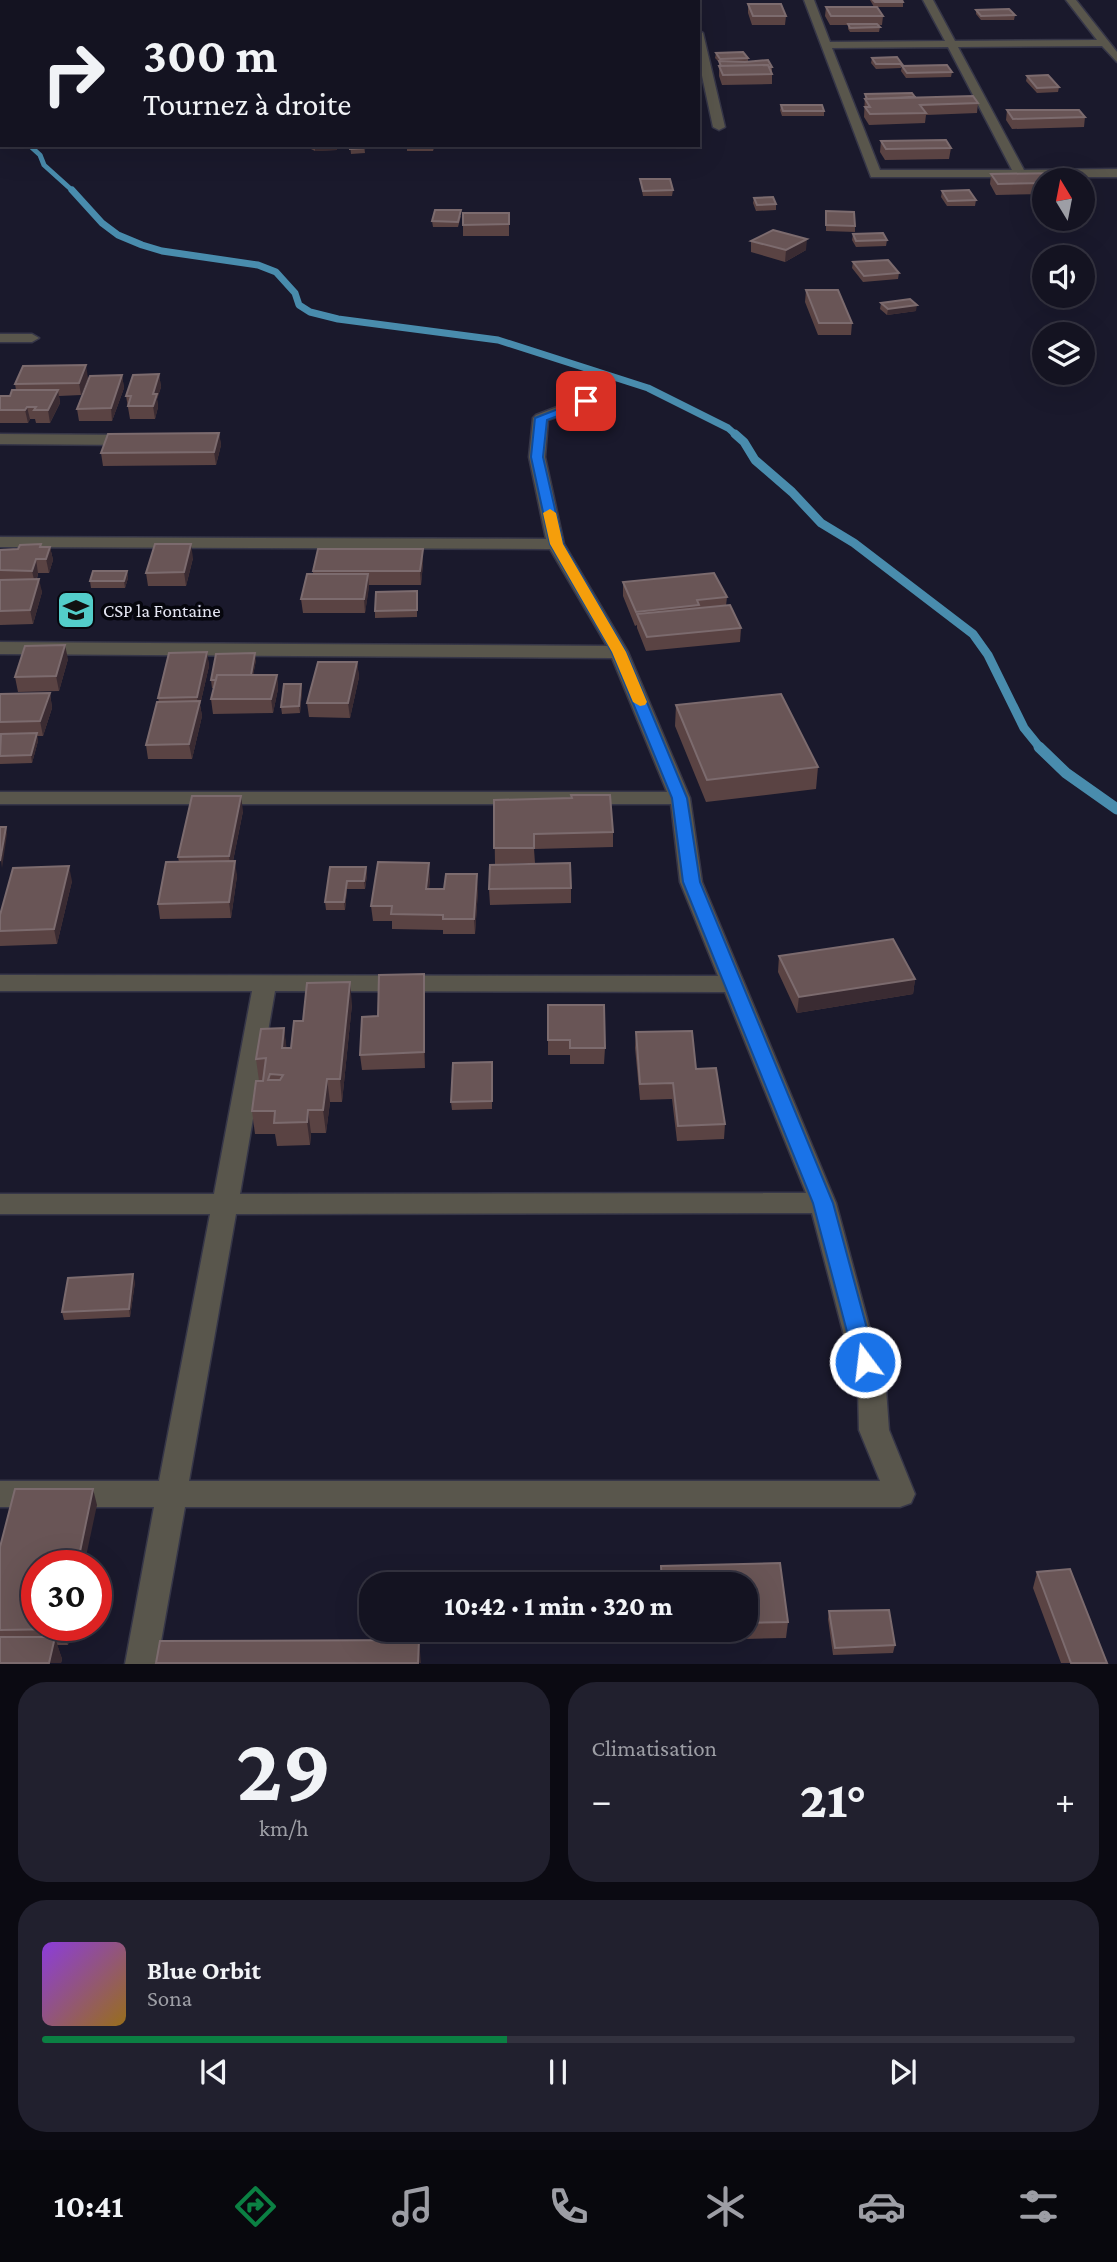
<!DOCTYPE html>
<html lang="fr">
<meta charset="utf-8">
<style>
body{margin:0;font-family:"Crimson Pro",serif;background:#21202e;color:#f1f3f6;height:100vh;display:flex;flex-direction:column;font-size:26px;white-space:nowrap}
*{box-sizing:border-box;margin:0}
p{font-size:23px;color:#9d9ea5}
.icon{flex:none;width:38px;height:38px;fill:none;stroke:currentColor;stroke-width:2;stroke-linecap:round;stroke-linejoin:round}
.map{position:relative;height:1664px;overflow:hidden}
.side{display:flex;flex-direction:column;gap:18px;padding:18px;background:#0b0a12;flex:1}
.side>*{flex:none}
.guide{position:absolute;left:0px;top:0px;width:700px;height:147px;box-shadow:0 7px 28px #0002,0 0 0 2px #33323f;background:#141321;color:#f1f3f6;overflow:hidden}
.needle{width:46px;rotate:350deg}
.fabs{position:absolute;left:1032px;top:168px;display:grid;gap:14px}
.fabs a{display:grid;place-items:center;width:63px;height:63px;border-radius:50%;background:#141321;box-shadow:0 7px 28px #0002,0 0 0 2px #33323f;font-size:35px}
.speed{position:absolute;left:21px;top:1550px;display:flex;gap:14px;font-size:35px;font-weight:700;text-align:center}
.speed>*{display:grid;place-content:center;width:91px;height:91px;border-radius:50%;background:#141321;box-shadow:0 7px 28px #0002,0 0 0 2px #33323f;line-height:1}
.speed .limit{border:10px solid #d22;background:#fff;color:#111}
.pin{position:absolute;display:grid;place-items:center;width:60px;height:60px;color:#fff;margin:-30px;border-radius:14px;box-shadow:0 4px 10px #0006}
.me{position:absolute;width:77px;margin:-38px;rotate:345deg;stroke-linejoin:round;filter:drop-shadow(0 0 5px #0008)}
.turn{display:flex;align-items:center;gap:24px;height:147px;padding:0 28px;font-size:32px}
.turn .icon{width:91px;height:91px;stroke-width:2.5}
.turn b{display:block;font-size:49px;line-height:60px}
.big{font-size:52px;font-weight:800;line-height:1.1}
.side .widget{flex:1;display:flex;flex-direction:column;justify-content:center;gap:10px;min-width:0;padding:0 24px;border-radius:28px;background:#21202e}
.side .dial{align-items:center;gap:0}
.dial b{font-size:91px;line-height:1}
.song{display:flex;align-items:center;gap:21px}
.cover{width:84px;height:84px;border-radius:10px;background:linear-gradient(135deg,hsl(270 70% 55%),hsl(40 70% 35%))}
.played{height:7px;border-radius:4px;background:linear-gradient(90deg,#0b8043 45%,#33323f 45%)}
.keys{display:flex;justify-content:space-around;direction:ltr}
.heat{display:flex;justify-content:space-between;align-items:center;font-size:38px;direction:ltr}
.side .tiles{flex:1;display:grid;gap:18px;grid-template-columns:1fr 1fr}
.widget:last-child{grid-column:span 2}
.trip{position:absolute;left:359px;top:1572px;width:399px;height:70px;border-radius:28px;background:#141321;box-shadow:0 7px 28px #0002,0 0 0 2px #33323f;font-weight:800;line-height:70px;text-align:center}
.menu{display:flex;height:112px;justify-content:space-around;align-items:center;background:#08080d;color:#9d9ea5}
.menu .icon{width:49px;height:49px}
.menu .selected{color:#0b8043}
.menu b{font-size:32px;color:#f1f3f6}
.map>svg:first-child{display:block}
</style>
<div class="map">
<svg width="1117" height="1664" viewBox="0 0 1117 1664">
<rect width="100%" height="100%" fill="#1a192c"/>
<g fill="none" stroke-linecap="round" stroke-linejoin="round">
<path stroke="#498cad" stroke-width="5" d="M29,145L40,155L44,165L74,192"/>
<path stroke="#498cad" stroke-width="7" d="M72,190L102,223L118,235L142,245L162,251L258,265L276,272L295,293L299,305L310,312L338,319L498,340L648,388L728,428L737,436"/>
<path stroke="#498cad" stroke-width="9" d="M735,434L744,442L755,460L792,492L821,523L854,543L973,634L988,655L1024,728L1041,749"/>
<path stroke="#498cad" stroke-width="11" d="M1039,747L1066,773L1117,809"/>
<defs>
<path id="street" d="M61,0H74L59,2Z
M275,0H288L273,2Z
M686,0H696L697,2H687Z
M804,0H814L830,42L945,41L923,0H933L955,41L1097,40L1066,0H1076L1117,52V62L1102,46L958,47L1024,170L1117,169V177H871ZM948,47L1012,170H880L832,48Z
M2,18V24L0,25V19Z
M698,30L703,33L725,127L719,130L713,127L698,57Z
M0,334H32L39,338L32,342H0Z
M586,396L591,398L594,401L591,404L548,420L545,457L564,544L628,652L690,798L702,882L836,1203L886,1389L889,1430L915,1494L911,1503L900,1507H185L157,1664H125L154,1507H0V1481H159L210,1214H0V1194H214L252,991H0V975L718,976L680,882L671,804H0V792H667L612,658L0,654V642L607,646L550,549L0,547V537L546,539L529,457L533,418L536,415ZM275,991L725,992L806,1193L240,1194ZM812,1213L858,1389L859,1430L880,1481H189L236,1214Z
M0,434L134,435L142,440L134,445L0,444Z"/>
</defs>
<use href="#street" stroke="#363648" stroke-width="3"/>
<use href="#street" fill="#59564c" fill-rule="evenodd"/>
</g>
<path fill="#5a4343" d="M69,0H130L134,1V2H69Z
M596,0H616V2H596Z
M870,0H902L903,2V7H877L883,16L882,25H878L880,27L879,32H850L848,29V25H830L825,16L826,7H874Z
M748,4L786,16L785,25H752L748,13Z
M976,10L1015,15L1014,20H981L976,14Z
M716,53L748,58V61L772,67V84L722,85L719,76V62L715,58Z
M872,58L902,64L901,68L876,69L871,63Z
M902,66L952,72L951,77L906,78L901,71Z
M1027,76L1059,87L1058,92L1037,93L1026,81Z
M865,94L915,97L978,103L977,113L926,115L925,123L869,125L864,117Z
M781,105L824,111V116H782L780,110Z
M1007,110L1085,117L1084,127L1012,129L1006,120Z
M881,141L951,148L949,159L885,160L880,152Z
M245,145H271L245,146Z
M308,145H336L337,150L315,151L309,148Z
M350,145H364L365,153L351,154Z
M407,145H435L433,151H407Z
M991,174L1045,180V194L996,195L990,184Z
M640,179L673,190L672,196H643Z
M942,191L976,200L975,206H947L941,197Z
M754,198L776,204V210L756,211L753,203Z
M826,211L855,226V232L826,231Z
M509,213V236H463V225Z
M461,216L458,227H433L432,221Z
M853,234L887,240L886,246L856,247L852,240Z
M751,241L806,250L785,262L751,252Z
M853,262L899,273L898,279L863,282L852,268Z
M806,290L852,323L851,335H818L805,302Z
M881,303L916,311L887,315L880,309Z
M159,374L161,387L157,399L158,407L155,419H130L126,396Z
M122,375L124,388L112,421H79L77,409Z
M88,378L81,395L59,396L60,403L50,423H36L35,419H30L28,423H0V396H10L16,390L15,384Z
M219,433L221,445L216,465L103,466L101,453Z
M41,547H50L53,560L49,573H38L37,579L42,592L33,624L0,625V550Z
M193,558L186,586H148L146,573Z
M423,563L421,585H369L365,613H303L301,599L313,574V571Z
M127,571L128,578L125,588H91L90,581Z
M623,582L727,597L726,606L741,628L740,642L646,651L637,628V625L635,626L623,596Z
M417,591V617L375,618V611Z
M207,652L209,666L200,705L202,716L192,759H148L146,745L159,702L158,698Z
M68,659L59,691L18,692L15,677Z
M256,660L253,675H277L278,689L273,713L213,714L211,699L214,688H212L211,680Z
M357,662L359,677L350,718L309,717L307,703Z
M301,684L302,691L300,713L282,714L281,707Z
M50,693L52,708L43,736H37L38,741L32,763L0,764V694Z
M676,705L818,767L816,789L706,802L675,726Z
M494,800L613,832V847L534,849L535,863L495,864Z
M243,811L233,861L237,876L231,918L160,919L158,904L179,862L178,857Z
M330,867H366L367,875L365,889H347L345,910H326L325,902Z
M430,878L429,889L478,890L475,934H443V930L392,929V921H373L371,906Z
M72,881L57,944L0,946V915Z
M571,888V903L490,905L489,889Z
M779,956L915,979L913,994L797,1013L778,972Z
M425,989V1068L362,1070L360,1055L378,1016Z
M352,1004L342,1102H330L326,1133H311L310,1145L277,1146L275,1134H255L252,1111L259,1081L256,1059L284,1028L286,1048H291L303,1021Z
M548,1005L605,1048L604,1064H570V1055H548Z
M636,1032L696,1069L725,1124L724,1139L677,1141L672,1099L640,1100L635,1048Z
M492,1062V1109L452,1110L451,1102Z
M135,1282L130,1317L64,1320L62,1312Z
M97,1505L37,1626H72L68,1645H57L62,1659L61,1663H0V1547Z
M780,1563L788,1622L786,1638L664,1641L663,1629H746V1584H660L661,1566Z
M1037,1572L1107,1663H1061L1033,1588Z
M829,1611L895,1645L893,1653L833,1655L828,1619Z"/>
<path fill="#3a2b32" d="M336,145L337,150L315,151V146Z
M807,239L806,250L785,262L786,250Z
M917,305L916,311L887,315L888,309Z
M86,365L88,378L81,395L79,383Z
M159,374L161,387L157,399L158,407L155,419L153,406V394Z
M122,375L124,388L112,421L111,408Z
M58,390L60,403L50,423L48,410Z
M27,407L30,419L28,423L25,410Z
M219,433L221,445L216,465L214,452Z
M191,544L193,558L186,586L184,572Z
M50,547L53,560L49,573L46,559Z
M423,549V563L421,585L420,571Z
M36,559L38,573L35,584L32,571Z
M127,571L128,578L125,588L124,581Z
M368,574L369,588L365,613L364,599Z
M39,579L42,592L33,624L30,610Z
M65,645L68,659L59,691L56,676Z
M207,652L209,666L200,705L202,716L192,759L189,744L198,708L197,697Z
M255,653L256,660L251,687V680Z
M357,662L359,677L350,718L348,703Z
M277,675L278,689L273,713L271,699Z
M301,684L302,691L300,713L299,706Z
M50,693L52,708L43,736L40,721Z
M37,733L38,741L32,763L31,755Z
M241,796L243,811L231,871L229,856Z
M6,827L7,834L2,868L1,861Z
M235,861L237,876L231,918L229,902Z
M429,863L430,878L427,904L426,889Z
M69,866L72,881L57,944L54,929Z
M366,867L367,875L365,889L364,881Z
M477,874L478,890L475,934L474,919Z
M347,881V889L345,910L344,902Z
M424,974L425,989V1068L424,1052Z
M915,979L913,994L797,1013L799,997Z
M350,982L352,1004L342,1102L340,1079Z
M284,1028L287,1051L282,1048Z
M327,1079L330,1102L326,1133L323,1110Z
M308,1110L311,1133L310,1145L307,1122Z
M133,1274L135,1282L130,1317L129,1309Z
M93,1489L97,1505L84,1566H77Z
M64,1626H72L68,1645L63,1629Z
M55,1637L62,1659L61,1663H49Z
M419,1640L421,1663H418Z"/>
<path fill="#695556" stroke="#7c6b6e" stroke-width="2" fill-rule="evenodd" d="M93,0H130L134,1L130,2H101Z
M873,0H902L903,2H875Z
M416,1H474V2Z
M748,4H781L786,16H753Z
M826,7H877L883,16H831Z
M1009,9L1015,15L981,16L976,10Z
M848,24H877L880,27L850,28Z
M743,52L748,58L720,59L716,53Z
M897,57L902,64H876L872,58Z
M768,60L772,67H769L768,65L721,66L719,61L745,62Z
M768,65L772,74L723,75L719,66Z
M947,65L952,72L907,73L902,66Z
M1048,75L1059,87L1037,88L1027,76Z
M912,93L915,97L867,99L865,94Z
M973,96L978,103L920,105L926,113L870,114L865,107H870L865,99Z
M781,105H822L824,111H783Z
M1007,110H1079L1085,117L1013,119Z
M946,140L951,148L886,149L881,141Z
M350,145H364L365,148L350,149Z
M1062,173L1068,180H1045V183L998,184L991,174Z
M640,179H670L673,190L643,191Z
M969,190L976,200L948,201L942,191Z
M773,197L776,204L757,205L754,198Z
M435,210H461L458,222L432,221Z
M826,211L854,212L855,226L826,225Z
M463,213H509V224L463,225Z
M773,230L807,239L786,250L751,241Z
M883,233L887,240L856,241L853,234Z
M888,260L899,273L864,276L853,262Z
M806,290H838L852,323H819Z
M910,299L917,305L888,309L881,303Z
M86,365L79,383L15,384L23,366Z
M159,374L153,394H157L153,406H128L131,396H126L133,375Z
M122,375L111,408L77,409L90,376Z
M12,390H58L48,410H34L36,407H27L25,410H0V396H10Z
M219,433L214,452L101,453L108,434Z
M41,544L40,547H50L46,559H36L32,571L0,570V550L18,549L20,545Z
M155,544H191L184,572L146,573Z
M318,549H423L420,571H313Z
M93,571H127L124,581H90Z
M714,573L727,597L697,600L699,605L636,612L623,582Z
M307,574H368L364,599H301Z
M39,579L30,610L0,611V580Z
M417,591V610L375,611L376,592Z
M730,605L741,628L647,637L637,614Z
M65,645L56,676L15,677L25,646Z
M207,652L197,697L158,698L169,653Z
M255,653L251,675H217L216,680H211L216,654Z
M318,662H357L348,703H307Z
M217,675H277L271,699H211Z
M284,684H301L299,706L281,707Z
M50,693L40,721L0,722V694Z
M781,694L818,767L707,780L676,705Z
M200,701L189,744L146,745L157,702Z
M37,733L31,755L0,756L1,734Z
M571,795H610L613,832L534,834V848H494V800L572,798Z
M192,796H241L229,856L178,857Z
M0,827H6L0,861Z
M235,861L229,902L158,904L166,862Z
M378,862L429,863L426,889H444L446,874H477L474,919H443V915L391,914L392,906H371Z
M570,863L571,888L489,889L490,865Z
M69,866L54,929L0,931V915L13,868Z
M330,867H366L364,881H347L344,902H325Z
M893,939L915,979L799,997L779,956Z
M424,974V1052L360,1055L362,1017L378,1016L379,975Z
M350,982L340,1079H327L323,1110H308L307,1122L274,1123L275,1111H252L256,1081H263L266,1058L256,1059L261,1029L284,1028L282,1048H291L294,1021H303L307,983ZM270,1074L283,1075L280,1080H268Z
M548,1005H604L605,1048H570V1040H548Z
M692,1031L696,1069L716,1068L725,1124L678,1126L673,1083L640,1084L636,1032Z
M492,1062V1101L451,1102L453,1063Z
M133,1274L129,1309L62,1312L68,1278Z
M15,1489H93L77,1566H37V1626H64L63,1629L0,1630V1547Z
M780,1563L788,1622L746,1623V1584H662L661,1566Z
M1070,1569L1107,1663H1071L1037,1572Z
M889,1610L895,1645L835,1648L829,1611Z
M0,1637H55L49,1663H0Z
M419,1640L418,1663H156L160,1641Z"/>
<path fill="#1a73e8" stroke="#114b97" stroke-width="2" d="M586,398L592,401L590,404L547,420L543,457L563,544L626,652L687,798L700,882L833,1203L876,1362L873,1368L865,1371L858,1368L855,1362L813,1203L683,882L672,798L612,652L550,544L531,457L535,418Z"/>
<path fill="#f59e0b" d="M550,509L556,513L563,544L626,652L647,702L645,705L640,706L633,702L612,652L550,544L543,513Z"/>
<defs>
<symbol id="school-square" viewBox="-11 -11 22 22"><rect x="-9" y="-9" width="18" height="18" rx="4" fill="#53cdca" stroke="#06060d"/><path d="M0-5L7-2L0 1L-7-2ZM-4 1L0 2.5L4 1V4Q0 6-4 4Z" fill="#111"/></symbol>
</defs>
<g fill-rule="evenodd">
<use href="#school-square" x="54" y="588" width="44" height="44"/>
</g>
<g text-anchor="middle" stroke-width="7" stroke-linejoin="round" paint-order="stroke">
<g font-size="19" fill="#e4e5f2" stroke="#06060d" text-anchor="start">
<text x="103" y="617">CSP la Fontaine</text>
</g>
</g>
</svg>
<div class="fabs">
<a><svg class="needle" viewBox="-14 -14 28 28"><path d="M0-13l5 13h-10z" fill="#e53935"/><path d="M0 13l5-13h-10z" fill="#9d9ea5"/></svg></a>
<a><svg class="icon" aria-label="sound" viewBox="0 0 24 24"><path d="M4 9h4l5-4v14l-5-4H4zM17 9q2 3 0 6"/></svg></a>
<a><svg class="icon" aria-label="layers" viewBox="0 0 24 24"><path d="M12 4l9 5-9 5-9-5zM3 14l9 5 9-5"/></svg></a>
</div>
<div class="speed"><div class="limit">30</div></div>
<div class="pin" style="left:586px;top:401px;background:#d93025"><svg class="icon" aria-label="arrive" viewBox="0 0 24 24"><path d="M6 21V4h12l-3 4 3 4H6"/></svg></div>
<svg class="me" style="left:865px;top:1362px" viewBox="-20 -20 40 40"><circle r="17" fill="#1a73e8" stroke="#fff" stroke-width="3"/><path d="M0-11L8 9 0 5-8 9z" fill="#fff"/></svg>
<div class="trip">10:42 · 1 min · 320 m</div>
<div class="guide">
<div class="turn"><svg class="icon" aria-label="right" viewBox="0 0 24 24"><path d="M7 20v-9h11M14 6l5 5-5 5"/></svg><div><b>300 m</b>Tournez à droite</div></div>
</div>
</div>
<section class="side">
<div class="tiles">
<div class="widget dial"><b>29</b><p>km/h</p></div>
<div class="widget"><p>Climatisation</p>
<div class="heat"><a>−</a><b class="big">21°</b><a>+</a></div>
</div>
<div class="widget">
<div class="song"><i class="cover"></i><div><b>Blue Orbit</b><p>Sona</p></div></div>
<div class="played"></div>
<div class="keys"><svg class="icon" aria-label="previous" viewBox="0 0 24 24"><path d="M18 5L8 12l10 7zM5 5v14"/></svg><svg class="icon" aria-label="pause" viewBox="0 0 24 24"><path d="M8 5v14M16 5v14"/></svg><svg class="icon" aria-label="next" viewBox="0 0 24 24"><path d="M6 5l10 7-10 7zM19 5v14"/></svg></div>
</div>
</div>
</section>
<nav class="menu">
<b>10:41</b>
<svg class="icon selected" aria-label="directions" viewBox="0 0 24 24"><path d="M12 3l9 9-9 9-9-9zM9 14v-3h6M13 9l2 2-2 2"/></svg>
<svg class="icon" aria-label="music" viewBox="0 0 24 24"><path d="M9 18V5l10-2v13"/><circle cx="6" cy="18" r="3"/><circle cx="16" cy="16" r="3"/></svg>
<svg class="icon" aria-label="phone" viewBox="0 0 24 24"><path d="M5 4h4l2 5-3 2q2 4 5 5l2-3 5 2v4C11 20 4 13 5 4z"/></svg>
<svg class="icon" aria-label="climate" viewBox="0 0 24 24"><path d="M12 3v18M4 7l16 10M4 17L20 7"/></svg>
<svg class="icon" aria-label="car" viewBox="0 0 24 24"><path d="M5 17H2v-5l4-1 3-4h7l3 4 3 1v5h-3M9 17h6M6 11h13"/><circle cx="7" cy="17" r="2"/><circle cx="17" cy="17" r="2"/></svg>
<svg class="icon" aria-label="filters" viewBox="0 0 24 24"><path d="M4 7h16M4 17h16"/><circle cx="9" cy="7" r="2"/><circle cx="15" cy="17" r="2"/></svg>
</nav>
